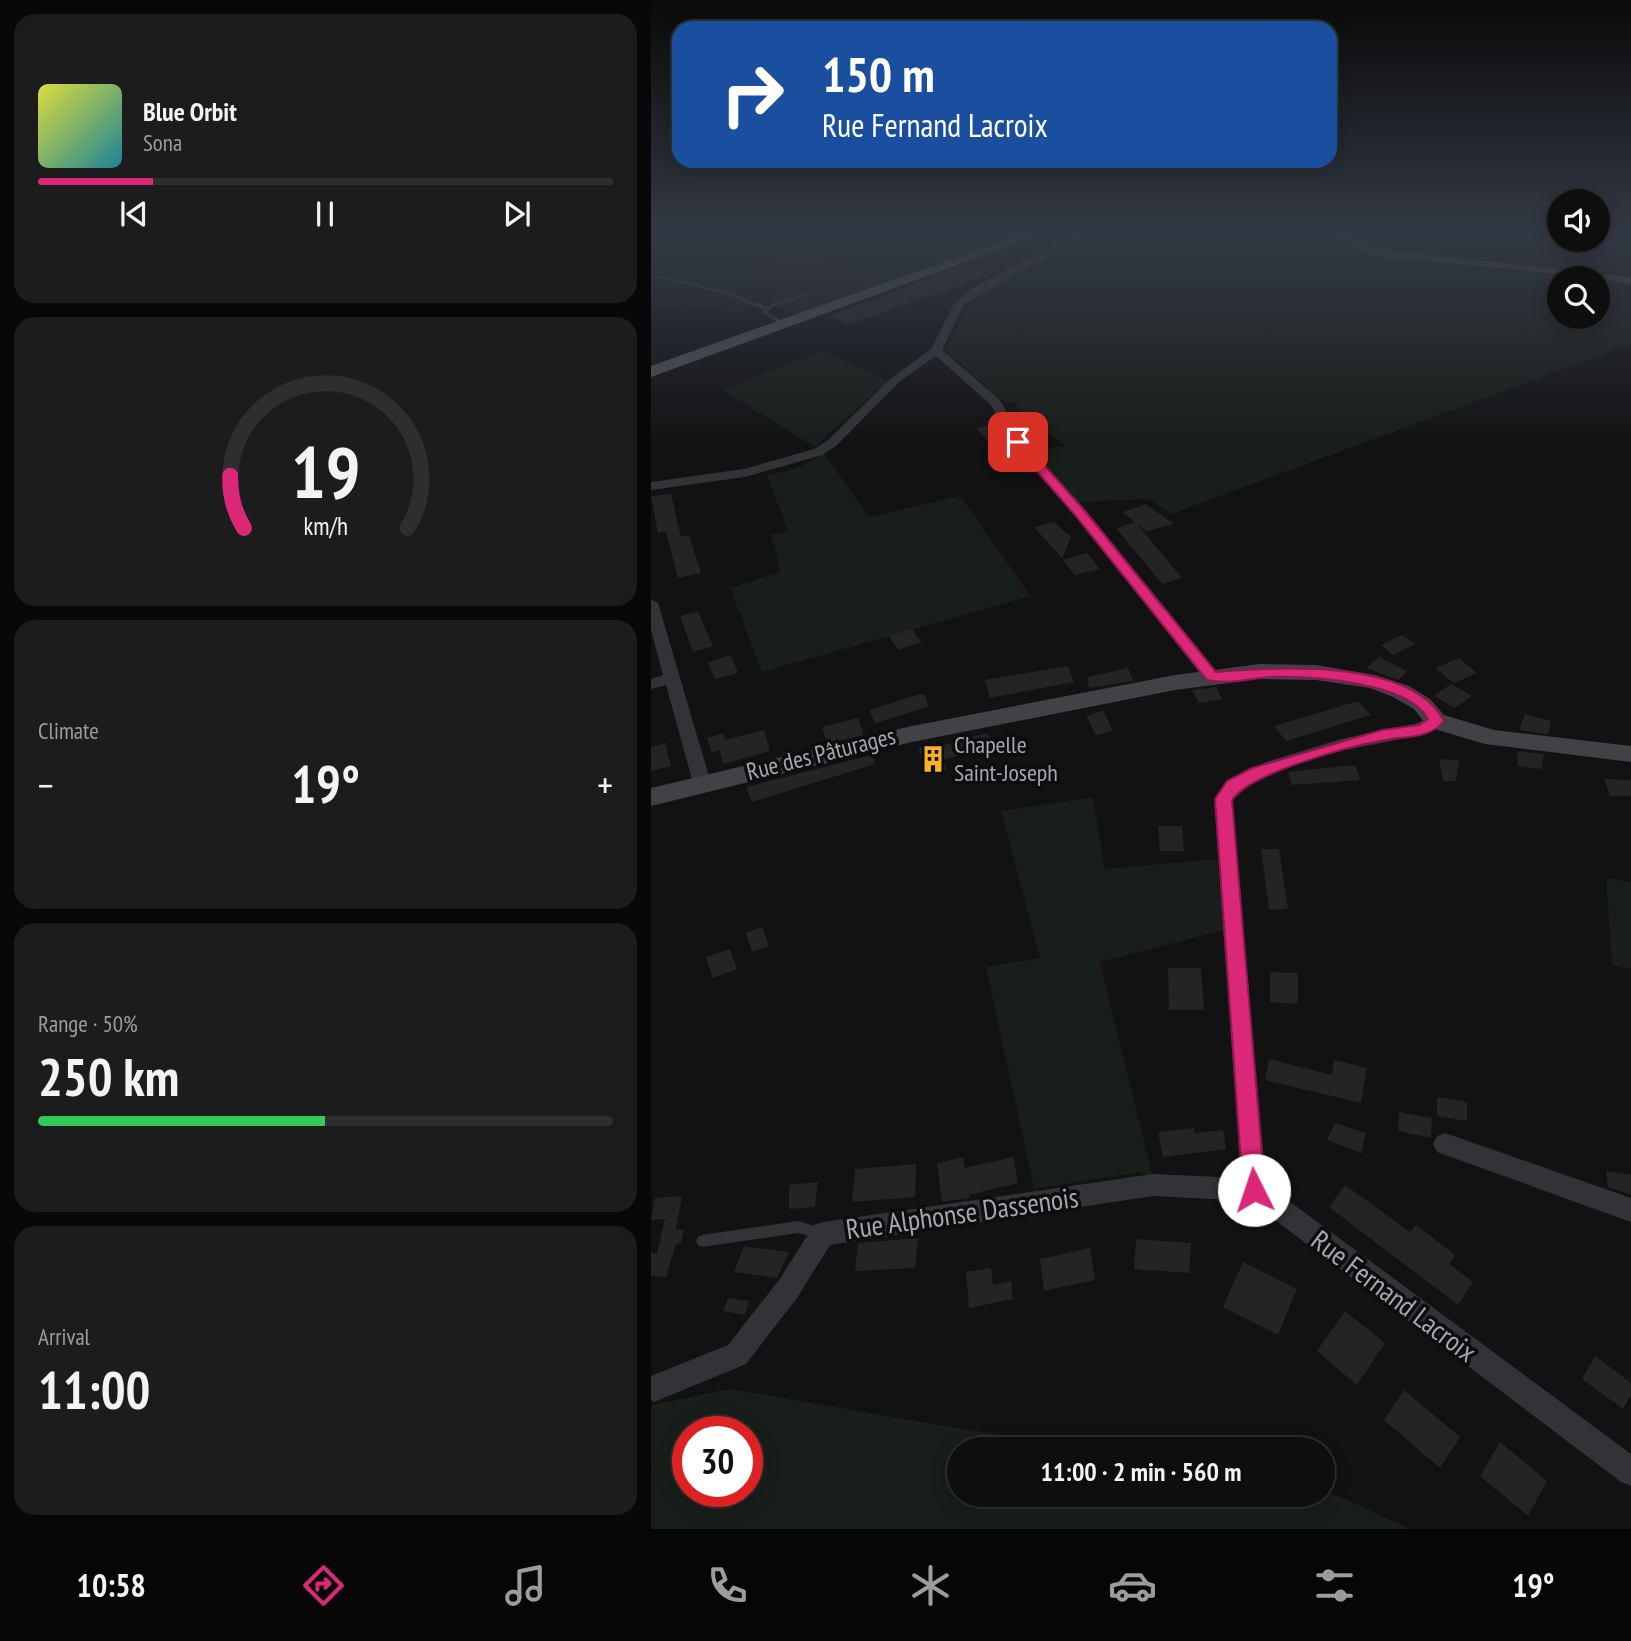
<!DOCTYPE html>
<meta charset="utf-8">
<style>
body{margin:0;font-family:"PT Sans Narrow",sans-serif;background:#1c1c1c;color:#f1f3f6;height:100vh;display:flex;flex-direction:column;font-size:26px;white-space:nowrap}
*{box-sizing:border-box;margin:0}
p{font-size:23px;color:#9b9c9e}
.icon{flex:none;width:38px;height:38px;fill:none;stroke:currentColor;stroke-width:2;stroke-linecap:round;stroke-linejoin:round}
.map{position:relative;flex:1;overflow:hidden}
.drawer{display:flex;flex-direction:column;gap:14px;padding:14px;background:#080808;width:651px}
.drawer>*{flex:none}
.hud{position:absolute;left:21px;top:21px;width:665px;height:147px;border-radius:21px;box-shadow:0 4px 18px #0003,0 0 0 2px #2e2e2e;background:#1a4fa0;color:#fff;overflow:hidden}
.tools{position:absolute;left:896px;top:189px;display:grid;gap:14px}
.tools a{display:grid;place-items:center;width:63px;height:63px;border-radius:50%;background:#0e0e0e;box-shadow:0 4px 18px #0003,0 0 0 2px #2e2e2e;font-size:35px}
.speed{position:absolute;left:21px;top:1416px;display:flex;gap:14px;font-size:35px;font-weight:700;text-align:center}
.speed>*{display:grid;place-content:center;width:91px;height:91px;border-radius:50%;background:#0e0e0e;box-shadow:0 4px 18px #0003,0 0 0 2px #2e2e2e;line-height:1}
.speed .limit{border:10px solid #d22;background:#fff;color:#111}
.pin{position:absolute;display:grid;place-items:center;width:60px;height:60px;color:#fff;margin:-30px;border-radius:14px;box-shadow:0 4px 10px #0006}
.me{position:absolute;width:77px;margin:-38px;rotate:356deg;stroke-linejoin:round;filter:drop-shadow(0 0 5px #0008)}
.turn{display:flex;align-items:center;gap:24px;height:147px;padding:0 35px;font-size:32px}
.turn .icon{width:91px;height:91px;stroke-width:2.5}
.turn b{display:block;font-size:49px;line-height:60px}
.big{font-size:52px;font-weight:700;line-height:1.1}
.drawer .card{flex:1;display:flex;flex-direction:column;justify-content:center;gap:10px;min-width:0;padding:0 24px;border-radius:21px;background:#1c1c1c}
.drawer .dial{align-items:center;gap:0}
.dial svg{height:182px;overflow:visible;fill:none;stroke:#2e2e2e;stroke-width:7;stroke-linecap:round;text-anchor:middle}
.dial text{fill:#f1f3f6;stroke:none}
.song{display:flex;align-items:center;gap:21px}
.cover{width:84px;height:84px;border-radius:10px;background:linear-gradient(135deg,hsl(60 70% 55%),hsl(190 70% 35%))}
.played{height:7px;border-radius:4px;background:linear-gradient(90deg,#db2777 20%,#2e2e2e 20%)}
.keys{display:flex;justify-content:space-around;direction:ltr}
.heat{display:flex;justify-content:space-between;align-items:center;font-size:38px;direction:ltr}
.charge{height:10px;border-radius:5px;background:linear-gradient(90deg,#34c759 50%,#2e2e2e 0)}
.trip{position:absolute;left:296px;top:1437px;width:388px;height:70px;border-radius:35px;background:#0e0e0e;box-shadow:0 4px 18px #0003,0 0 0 2px #2e2e2e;font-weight:700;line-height:70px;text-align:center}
.menu{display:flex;height:112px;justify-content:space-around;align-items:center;background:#060606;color:#9b9c9e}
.menu .icon{width:49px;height:49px}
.menu .selected{color:#db2777}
.menu b{font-size:32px;color:#f1f3f6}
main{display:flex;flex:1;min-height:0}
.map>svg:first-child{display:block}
</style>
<main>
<section class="drawer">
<div class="card">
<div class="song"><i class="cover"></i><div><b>Blue Orbit</b><p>Sona</p></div></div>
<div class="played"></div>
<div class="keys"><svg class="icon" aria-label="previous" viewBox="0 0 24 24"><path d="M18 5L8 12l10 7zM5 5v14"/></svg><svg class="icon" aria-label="pause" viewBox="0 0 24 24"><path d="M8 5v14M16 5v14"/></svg><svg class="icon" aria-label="next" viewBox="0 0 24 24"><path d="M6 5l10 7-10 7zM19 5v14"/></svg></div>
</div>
<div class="card dial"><svg viewBox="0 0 100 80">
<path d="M14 69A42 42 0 1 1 86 69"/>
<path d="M14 69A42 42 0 0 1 8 46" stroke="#db2777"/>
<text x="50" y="56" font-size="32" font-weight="700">19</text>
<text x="50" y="72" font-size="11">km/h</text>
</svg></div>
<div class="card"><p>Climate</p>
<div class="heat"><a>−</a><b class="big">19°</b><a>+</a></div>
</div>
<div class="card"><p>Range · 50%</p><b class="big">250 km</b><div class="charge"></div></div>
<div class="card"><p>Arrival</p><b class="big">11:00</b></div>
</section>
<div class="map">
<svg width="980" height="1529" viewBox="0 0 980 1529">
<rect width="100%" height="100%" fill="#121213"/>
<path fill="#1e1e20" d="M157,253L168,254L233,284L144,315L115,302L133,295L84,271L129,256Z"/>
<path fill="#181e19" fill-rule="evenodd" d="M0,234H374L233,284C168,254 155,241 85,271L134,295L86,313L35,305L0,309Z
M445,234H675L736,257L941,278H908V317H947V279L980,284V344L520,514L498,499L427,502L381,450L415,446L364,407L369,404L351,400L294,350L318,305L328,295Z
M171,351L238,380L164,447L72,390Z
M173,453L218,517L309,496L380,596L111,672L79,588L130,572L120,535L137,531L116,476L149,467Z
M442,797L454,869L566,859L573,930L449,962L502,1178L490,1172L383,1189L335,967L389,958L350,811Z
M955,878L980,882V969L961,966Z
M79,1389L430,1449H308V1494L672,1493L685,1495L760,1529H0V1405ZM37,1432H96V1491H37Z"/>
<path fill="#242427" d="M317,264L336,272L311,285L196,325L178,316Z
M347,423L359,444L344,448L325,428Z
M20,494L30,537L38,535L50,573L27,578L15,532L7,533L0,496Z
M495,504L523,524L495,531L486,524L531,578L511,584L465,528L484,522L472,512Z
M403,522L420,537L411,558L383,527Z
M436,553L449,569L424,575L412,560Z
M47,612L62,646L42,652L29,616Z
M261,629L270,642L247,650L238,636Z
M751,635L764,644L742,655L730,645Z
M80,655L87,673L64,679L57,662Z
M728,657L756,671L747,680L715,668Z
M808,658L826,673L803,683L784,668Z
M417,666L423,682L339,698L334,680Z
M477,668L482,681L438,688L436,677Z
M800,684L821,696L804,708L783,696Z
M565,687L571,699L548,703L541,690Z
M269,694L274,695L277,707L224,723L218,710Z
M707,701L720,715L635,741L623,726Z
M452,711L462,731L445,735L435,716Z
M874,714L900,721L897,734L868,730Z
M207,718L213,735L176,744L171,727Z
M113,730L119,751L72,764L69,750L61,753L56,738L72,733L74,740Z
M336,733L342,745L292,760L296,770L279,775L267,748L284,743L286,747Z
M14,743L20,766L0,771V747Z
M866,751L893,754L890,769L867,766Z
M221,755L224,764L101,802L95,787Z
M788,759L808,761L805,781H792Z
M704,765L709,780L641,785L637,772Z
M953,779L980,780V796H959Z
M507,826H531L533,851H509Z
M610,849H628L637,909L618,910Z
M111,927L118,946L101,952L95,933Z
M79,949L86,969L62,978L55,957Z
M517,968H550L553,1010H518Z
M619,972L647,973V1004L619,1002Z
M618,1059L681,1075L683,1060L716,1068L710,1103L614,1080Z
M786,1097L816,1102V1121L786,1116Z
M748,1112L781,1118L780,1138L747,1131Z
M684,1123L715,1133L710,1153L676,1140Z
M543,1128L544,1133L572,1130L575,1149L512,1157L507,1132Z
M312,1157L314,1168L362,1157L367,1183L318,1195V1198L291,1202L286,1163Z
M265,1164L264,1197L201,1202L204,1169Z
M955,1171L980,1175V1195L957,1187Z
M167,1182L164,1207L138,1209V1185Z
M694,1185L759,1232L765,1225L804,1255L798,1264L822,1282L807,1305L678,1207Z
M31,1196L25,1230L33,1229L30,1243L25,1244L15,1277L0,1276V1253H6L14,1219L0,1220L4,1198Z
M267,1238L264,1268L204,1271L207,1243Z
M485,1239L540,1243L538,1273L483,1269Z
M93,1246L138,1252L126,1278L83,1272Z
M439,1248L444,1280L393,1291L389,1259Z
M592,1262L646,1289L627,1335L572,1307Z
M340,1268L342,1285L360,1281L362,1299L318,1308L315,1272Z
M77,1298L98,1301L94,1315L72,1311Z
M694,1311L734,1343L706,1385L666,1351Z
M944,1356L980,1383V1395L972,1409L931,1379Z
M753,1390L809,1437L789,1468L733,1420Z
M849,1442L896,1481L877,1516L829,1476Z"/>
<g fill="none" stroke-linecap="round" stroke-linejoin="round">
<path fill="#323338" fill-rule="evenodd" d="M0,274L75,291L116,307L120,304L153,294L158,295L124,306L116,312L135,323V325L133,326L111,313L110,312L113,310L71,293L0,276Z
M147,1221L174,1229L176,1233L174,1237L170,1239L147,1233L51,1247L47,1245L45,1241L47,1237L51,1235Z"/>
<path fill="#323338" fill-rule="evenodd" d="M424,234H436L313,304L291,350L348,399L372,440L434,509L567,673L569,677L567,681H555L424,515L363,445L339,404L285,356L248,382L185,446L171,455L94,477L0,490V482L93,469L163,449L177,440L240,378L280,349L304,302L318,290Z
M947,234L980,252V259L945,240Z
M0,599L7,603L60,783L51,789L42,783L15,685L0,689V679L12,675L0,630Z
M785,715L793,721L778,732C714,751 631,750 581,801L615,1184L980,1454V1486L970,1482L599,1201L502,1196L179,1245L146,1298L95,1364L3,1402L0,1400V1376L77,1345L128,1280L163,1225L172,1222L502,1174L590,1178L563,799L578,782L615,762L690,739L764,724Z
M794,1133L980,1198V1222L786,1152L782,1144L786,1136Z"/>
<path fill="#404248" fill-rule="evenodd" d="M678,234C702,234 720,247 744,251L980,277V285L947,278L725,256Z
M609,664L665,665L724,675L758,686L779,699L793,715L843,730L980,746V762L834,744L777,727L763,709L742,697L719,688L665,680L609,679L524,690L261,742L0,806V788L261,726L524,675Z"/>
<path fill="#4e5057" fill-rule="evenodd" d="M371,234H391L0,377V366Z"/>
</g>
<linearGradient id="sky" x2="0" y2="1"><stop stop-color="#0a0a0a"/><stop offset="0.52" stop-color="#333944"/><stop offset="1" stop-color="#333944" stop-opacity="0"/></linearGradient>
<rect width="980" height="448" fill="url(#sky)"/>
<path fill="#db2777" stroke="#8e194d" stroke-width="2" d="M363,440H371L433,510L565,672C627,667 760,658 793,721C779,739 754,736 734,740C699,746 599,773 581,800L614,1190L611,1197L603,1200L595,1197L592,1190L564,799L576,781L601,768L731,730L768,725L777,719C758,682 659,676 621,677C601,678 576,685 556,680L424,515L363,445Z"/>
<defs>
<symbol id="building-bare" viewBox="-9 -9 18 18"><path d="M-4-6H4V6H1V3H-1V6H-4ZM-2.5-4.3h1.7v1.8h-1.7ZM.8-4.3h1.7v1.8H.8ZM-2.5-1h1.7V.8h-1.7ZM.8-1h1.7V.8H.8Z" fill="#f9b224" stroke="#0d0d0e" stroke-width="2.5" paint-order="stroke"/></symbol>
</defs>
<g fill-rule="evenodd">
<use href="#building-bare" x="263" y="740" width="38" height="38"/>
</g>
<g text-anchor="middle" stroke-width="7" stroke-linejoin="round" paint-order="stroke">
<g font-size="24" fill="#a2a8b4" stroke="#0d0d0e" text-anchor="start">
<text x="303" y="753">Chapelle<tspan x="303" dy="28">Saint-Joseph</tspan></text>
</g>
<g font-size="24" fill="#a2a8b4" stroke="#0d0d0e">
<text transform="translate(170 754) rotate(-14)" y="8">Rue des Pâturages</text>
</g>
<g font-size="28" fill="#a2a8b4" stroke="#0d0d0e">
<text transform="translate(311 1213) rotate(-8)" y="10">Rue Alphonse Dassenois</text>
<text transform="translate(743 1296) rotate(37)" y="10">Rue Fernand Lacroix</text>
</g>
</g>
</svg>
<div class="tools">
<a><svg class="icon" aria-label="sound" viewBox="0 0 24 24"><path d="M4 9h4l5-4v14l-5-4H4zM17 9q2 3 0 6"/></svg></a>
<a><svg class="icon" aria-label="search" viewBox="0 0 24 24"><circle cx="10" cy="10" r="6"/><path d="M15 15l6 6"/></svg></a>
</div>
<div class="speed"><div class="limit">30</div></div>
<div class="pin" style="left:367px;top:442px;background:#d93025"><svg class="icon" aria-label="arrive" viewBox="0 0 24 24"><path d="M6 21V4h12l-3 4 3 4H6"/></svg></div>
<svg class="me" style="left:603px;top:1190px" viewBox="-20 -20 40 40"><circle r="19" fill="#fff"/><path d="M0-13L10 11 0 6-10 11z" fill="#db2777"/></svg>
<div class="trip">11:00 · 2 min · 560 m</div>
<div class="hud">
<div class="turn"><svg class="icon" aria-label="right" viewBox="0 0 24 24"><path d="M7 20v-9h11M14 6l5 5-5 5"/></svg><div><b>150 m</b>Rue Fernand Lacroix</div></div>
</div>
</div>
</main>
<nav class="menu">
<b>10:58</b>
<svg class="icon selected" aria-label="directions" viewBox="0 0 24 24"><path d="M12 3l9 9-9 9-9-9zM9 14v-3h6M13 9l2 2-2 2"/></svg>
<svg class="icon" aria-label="music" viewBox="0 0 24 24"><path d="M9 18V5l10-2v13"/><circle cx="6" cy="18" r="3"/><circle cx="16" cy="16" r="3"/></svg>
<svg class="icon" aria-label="phone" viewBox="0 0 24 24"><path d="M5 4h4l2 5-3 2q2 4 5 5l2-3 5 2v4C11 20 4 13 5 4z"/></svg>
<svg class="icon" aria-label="climate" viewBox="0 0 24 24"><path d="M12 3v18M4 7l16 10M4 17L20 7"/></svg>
<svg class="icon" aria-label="car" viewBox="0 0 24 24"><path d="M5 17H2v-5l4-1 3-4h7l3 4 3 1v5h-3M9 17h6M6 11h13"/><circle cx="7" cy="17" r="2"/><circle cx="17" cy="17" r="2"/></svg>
<svg class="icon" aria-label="filters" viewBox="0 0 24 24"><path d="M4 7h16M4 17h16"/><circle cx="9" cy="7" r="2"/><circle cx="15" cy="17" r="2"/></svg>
<b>19°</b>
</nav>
